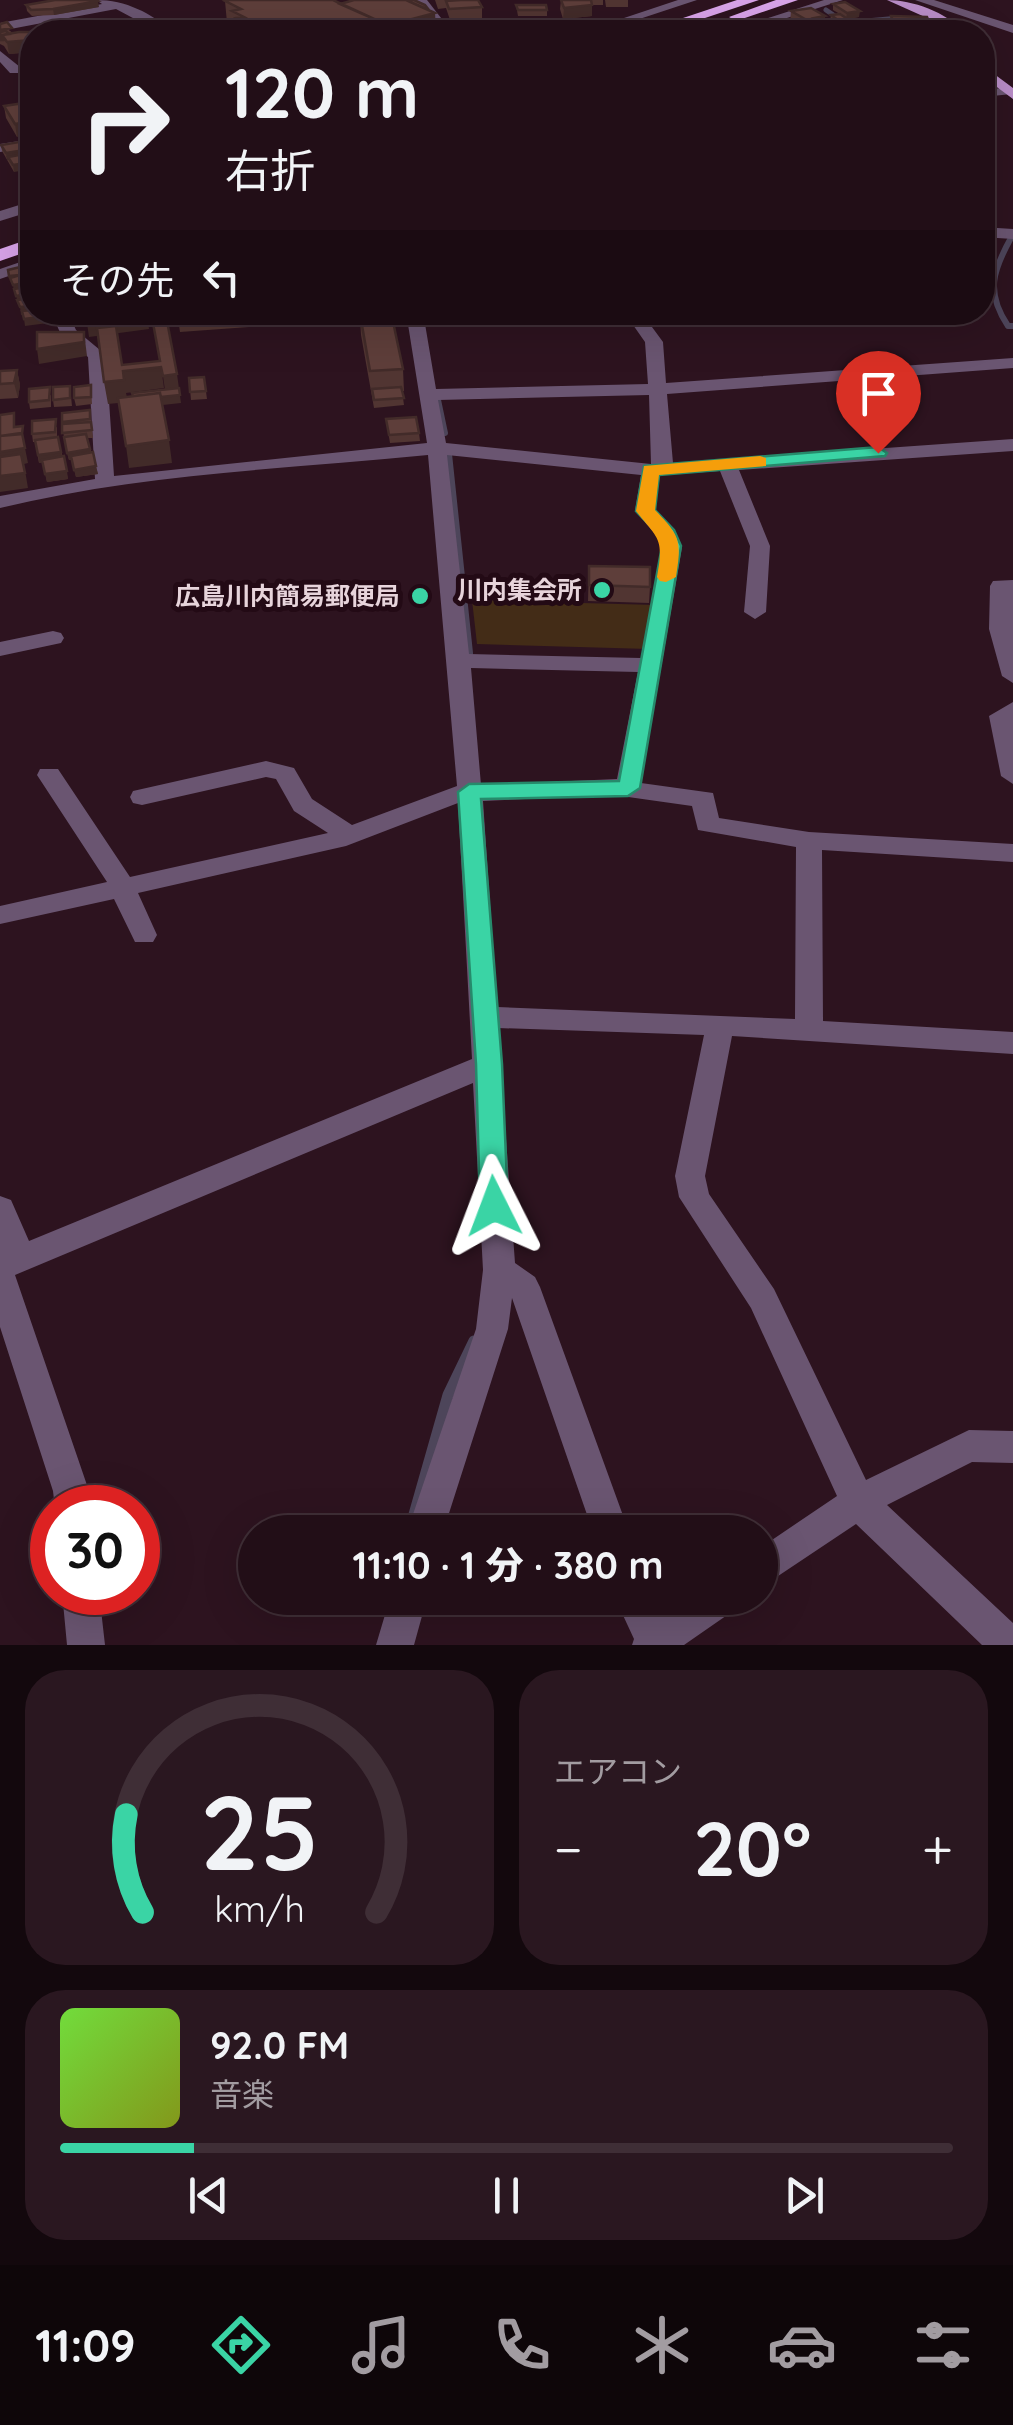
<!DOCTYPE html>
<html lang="ja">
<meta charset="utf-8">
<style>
body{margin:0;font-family:Quicksand,"Noto Sans JP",sans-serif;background:#2a1720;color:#f1f3f6;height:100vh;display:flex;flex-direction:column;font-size:38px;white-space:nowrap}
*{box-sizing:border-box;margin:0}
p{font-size:32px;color:#a29ca1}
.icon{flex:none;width:55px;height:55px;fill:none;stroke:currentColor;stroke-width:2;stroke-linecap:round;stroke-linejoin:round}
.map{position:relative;height:1645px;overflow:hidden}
.panel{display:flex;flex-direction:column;gap:25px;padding:25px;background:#13080d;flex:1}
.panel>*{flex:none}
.banner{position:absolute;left:20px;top:20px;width:975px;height:305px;border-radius:40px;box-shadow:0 10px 40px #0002,0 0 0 2px #3f2e36;background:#220e17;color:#f1f3f6;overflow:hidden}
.speed{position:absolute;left:30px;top:1485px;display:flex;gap:20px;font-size:50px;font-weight:700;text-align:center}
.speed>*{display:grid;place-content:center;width:130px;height:130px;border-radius:50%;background:#220e17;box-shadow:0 10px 40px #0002,0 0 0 2px #3f2e36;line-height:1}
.speed .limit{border:15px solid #d22;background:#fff;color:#111}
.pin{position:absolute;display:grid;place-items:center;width:85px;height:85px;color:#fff;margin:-102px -42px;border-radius:50% 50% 50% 0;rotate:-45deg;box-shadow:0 0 10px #0007}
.pin .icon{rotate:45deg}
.me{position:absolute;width:110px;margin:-55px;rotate:357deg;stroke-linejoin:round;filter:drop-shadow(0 0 8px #0008)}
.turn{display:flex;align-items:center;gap:35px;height:210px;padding:0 40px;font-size:45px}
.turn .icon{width:130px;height:130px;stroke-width:2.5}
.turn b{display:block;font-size:70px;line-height:85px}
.then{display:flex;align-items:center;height:95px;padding:0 40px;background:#0003;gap:20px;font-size:38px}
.big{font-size:75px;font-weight:800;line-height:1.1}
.panel .card{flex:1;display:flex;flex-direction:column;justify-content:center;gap:15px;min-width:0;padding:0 35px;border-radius:40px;background:#2a1720}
.panel .dial{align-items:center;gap:0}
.dial svg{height:260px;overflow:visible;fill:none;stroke:#3f2e36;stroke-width:7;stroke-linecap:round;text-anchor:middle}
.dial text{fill:#f1f3f6;stroke:none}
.song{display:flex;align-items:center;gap:30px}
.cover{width:120px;height:120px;border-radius:15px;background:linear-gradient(135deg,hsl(100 70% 55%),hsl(70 70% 35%))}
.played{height:10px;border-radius:5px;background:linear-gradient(90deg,#3ad4a5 15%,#3f2e36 15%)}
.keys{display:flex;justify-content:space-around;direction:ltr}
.heat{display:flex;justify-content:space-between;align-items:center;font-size:55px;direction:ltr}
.panel .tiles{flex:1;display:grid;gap:25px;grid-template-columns:1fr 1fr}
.card:last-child{grid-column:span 2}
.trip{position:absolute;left:238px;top:1515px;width:540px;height:100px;border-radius:50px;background:#220e17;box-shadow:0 10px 40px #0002,0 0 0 2px #3f2e36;font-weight:800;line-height:100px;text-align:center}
.tabs{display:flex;height:160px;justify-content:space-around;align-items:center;background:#0e0609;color:#a29ca1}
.tabs .icon{width:70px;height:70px}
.tabs .active{color:#3ad4a5}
.tabs b{font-size:45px;color:#f1f3f6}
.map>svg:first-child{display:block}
</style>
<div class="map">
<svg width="1013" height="1645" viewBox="0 0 1013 1645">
<rect width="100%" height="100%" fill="#2d131f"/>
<path fill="#432c17" d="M472,600L656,605L649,649L477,644Z"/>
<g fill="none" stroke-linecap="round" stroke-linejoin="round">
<path stroke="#4d455a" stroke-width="5" d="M826,10L845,23L899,18
M784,25L793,32"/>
<path stroke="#4d455a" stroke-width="6" d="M1012,236C993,270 985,292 1008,326H1013
M437,395L445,433"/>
<path stroke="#4d455a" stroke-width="8" d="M448,454L469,653"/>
<path stroke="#4d455a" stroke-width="11" d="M409,1532L448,1395L474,1341"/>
<path fill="#6a5571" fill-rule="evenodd" d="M96,0C126,0 151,13 173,32H159L116,9L0,31V23L102,4Z
M415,0H427L452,32H440Z
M678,0H697L600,32H582Z
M824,0H843L743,32H725Z
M915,0H934L1013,25V33Z
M0,51L20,67V73H10L0,62Z
M1012,88V94L982,97V89Z
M32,139V147L0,152V144Z
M32,201V211L0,221V211Z
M982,227L1013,229V239L982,237Z
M32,258V268L0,279V269Z
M51,312H68L76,330L106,355L114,476L427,443L406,312H423L436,389L648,384L645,342L624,312H641L663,342L666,383L1013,358V368L667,394L673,463L1013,439V451L739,470L770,546L766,612L755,619L744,612L750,546L720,471L660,475L655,510L674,530L682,547L641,783L713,793L719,818L809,832L1013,844V862L822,850L823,1021L1013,1032V1054L732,1036L705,1176L709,1194L774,1289L866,1480L969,1430L1013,1431V1463L972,1462L887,1505L1013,1623V1645H982L856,1524L760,1588V1548L837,1496L751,1308L679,1197L675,1176L704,1035L498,1028L515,1263L535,1277L540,1287L629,1532H593L512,1298L508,1329L443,1532H407L476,1329L483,1270L473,1083L15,1275L89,1491L91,1508H55L53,1491L0,1327V1196L11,1200L29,1241L472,1059L458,803L346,846L138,893L157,935L153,942H135L114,899L0,924V906L107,882L37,775L40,769H58L130,877L328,833L294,811L276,779L266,777L142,805L133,803L130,797L133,791L266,761L294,768L312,799L352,825L457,786L428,455C286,469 138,474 0,508V496L95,479L88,357L62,337ZM649,395L651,464L446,443L438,400ZM447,455L641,475L635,511L657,536L662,547L641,658L469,654ZM471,668L638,672L617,779L481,785ZM614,795L692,806L698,830L796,847L795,1019L497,1007L483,801Z
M1013,580V683L1002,676L989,629L990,586L993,581Z
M53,631L61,633L64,638L61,643L0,656V642Z
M1013,702V784L1001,776L989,716Z
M62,1592H99L105,1645H67Z
M390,1598H427L414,1645H376Z
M615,1598H653L662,1615L688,1598H739L733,1611L684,1645H632L634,1639Z"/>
<path fill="#b98dc7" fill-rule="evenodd" d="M887,0C912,0 947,12 963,32H951L945,26Z
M982,65L1013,88V99L982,76Z"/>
<path fill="#d8a3e9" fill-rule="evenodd" d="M737,0H759L663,32H641Z
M776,0H798L736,21L729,17Z
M32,238V250L0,261V249Z"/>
</g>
<path fill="#513532" d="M435,0H478L482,7V19L450,20L446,8L438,9Z
M561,0H603V5H592V16L563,19L560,9Z
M605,0H628V7H606Z
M225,1L429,10L435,13V23L445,27L446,32H235L234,27L227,23Z
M833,4L859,17L847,19L855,24L854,27L864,32H822V28H820V32H807L790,23L791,11L825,16L824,25L834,24L830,21L831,15L840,14L833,10Z
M26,5L99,7L54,15L32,16L27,11Z
M516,5L547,10V16H518Z
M891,16L931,27V32H891L890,28Z
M0,24L13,33L32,32V52L9,54L4,46L0,44Z
M31,102L17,137L6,118L4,106Z
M1,145L31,149L32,157L14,172L2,151Z
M177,312H391L403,369L404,391H402L404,405L374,408L361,335L360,319L180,332Z
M17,370L20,385L18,398L0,399V372Z
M204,377L207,399L191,400L189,378Z
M91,385L92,404L76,406L74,398Z
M70,386L72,406L54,407L53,400Z
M51,395V407L30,409L29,402Z
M90,410L93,438H87L98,474L76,477L72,460H69L64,440L62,413Z
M386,419L419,433L420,441L390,443Z
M57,427V437H58L68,479L47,482L43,462L39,463L35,442H33L32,434Z
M589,566L650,587L649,603L588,601Z"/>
<path fill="#422b29" d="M98,1L99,7L54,15L53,9Z
M592,5V16L563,19L564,8Z
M860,11L859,17L846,19L847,13Z
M435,13L436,29L445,27L446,32H392L388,31V32H352L376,23Z
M825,16L824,27L822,26V28H820V32H810L812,23L814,18Z
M32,40V52L9,54L7,42Z
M32,121V134L17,137L15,124Z
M31,149L32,156L7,160L6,153Z
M32,162V169L14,172L13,165Z
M32,282V289L14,292L13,285Z
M32,293V301L18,303L16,296Z
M32,306V312H36L21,315L20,307Z
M114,312H147L149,329L89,337L86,316Z
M47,316L48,323L25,326L24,319Z
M84,332L87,356L39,364L37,349Z
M161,367L164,388L126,393L128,402L108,404L104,382L123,371Z
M17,370L20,385L18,398L14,383Z
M177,374L181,403L135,408L133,400L166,397L163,376Z
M169,440L172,463L129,468L126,446Z
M25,448L28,463L24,464L28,488L0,492V452Z
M90,449L91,457L69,460L67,453Z
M61,452L63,459L39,463L38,455Z
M96,466L98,474L76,477L74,470Z
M67,471L68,479L47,482L45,474Z"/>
<path fill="#5e3e3a" stroke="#422b29" stroke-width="2.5" d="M55,0H96L98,1L53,9L31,10L26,5Z
M229,0H334H333L381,22L376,23L380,25L352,32H267L237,18L244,17L232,11L241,9L225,1Z
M354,0H406L435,13L382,27L381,22L340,4Z
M406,0H414L425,5L429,10Z
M461,0H478L482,7L449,9L446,1Z
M561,0H591L592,5L564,8Z
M845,2L860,11L847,13L833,4Z
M516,5H546L547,10H518Z
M811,8L825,16L814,18L821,22L812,23L791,11Z
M840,14L855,24L842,23L831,15Z
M891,16L927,17L931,27H895Z
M429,20L445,27L424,32H392L388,31Z
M7,22L12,28L0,30V24Z
M846,22L864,32H834L822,26Z
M6,31L9,34L2,35L3,40H1L0,32Z
M19,32H36H32V40L7,42L2,35Z
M31,102L32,105V121L15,124L4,106Z
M25,141L31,149L6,153L1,145Z
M30,153L32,157V162L13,165L8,157Z
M32,264V282L13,285L10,278L20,275L9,276L8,270Z
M32,286V293L16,296L14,289Z
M32,298V306L20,307L17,300Z
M32,310V312H46L47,316L24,319L22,311Z
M85,312H114L86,316Z
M391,312L403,369L370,371L360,314Z
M167,321L177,374L163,376L161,367L123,371L124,380L104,382L97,328L116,326L122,365L160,361L153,323Z
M37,332H84V342L37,349Z
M17,370L14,383L0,384V371Z
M204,377L206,391L190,392L189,378Z
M91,385V397L74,398V387Z
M70,386V398L53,400V387Z
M50,387L49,400L29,402V389Z
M401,387L404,398L374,400L372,389Z
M179,388L180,395L161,397L160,393L133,396L132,393Z
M160,393L169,440L126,446L118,398Z
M90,410V419L62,422V413Z
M14,413V427L23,426L22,434L0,436V415Z
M416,417L419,433L389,435L386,419Z
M56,419L55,432L32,434V421Z
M91,422L92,430L62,433V424Z
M22,433L25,448L0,452V436Z
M86,434L90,449L67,453L64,437Z
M58,437L61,452L38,455L35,440Z
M93,452L96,466L74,470L71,456Z
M21,454L25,473L0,476V457Z
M64,456L67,471L45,474L42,460Z
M589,566L650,567V587L589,585Z"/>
<path fill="#3ad4a5" stroke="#268a6b" stroke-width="2.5" d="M878,447L887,453L885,456L659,475L655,510L674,530L681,546L640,788L628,796L481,799L502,1064L508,1206L504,1214L494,1218L484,1214L480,1206L476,1064L458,792L469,784L619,781L662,546L659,535L636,511L644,466Z"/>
<path fill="#f59e0b" d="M760,456L766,458V466L659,475L655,510C680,536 682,540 676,577L666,582L660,581L657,577C664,538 659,540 636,511L644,466Z"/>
<g fill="#3ad4a5" stroke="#230a15" stroke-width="4">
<circle cx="602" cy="590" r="10"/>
<circle cx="420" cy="596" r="10"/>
</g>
<g text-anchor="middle" stroke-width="10" stroke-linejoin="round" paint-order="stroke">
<g font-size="25" font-weight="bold" fill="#e7d4db" stroke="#230a15" text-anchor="end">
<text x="582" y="599">川内集会所</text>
<text x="400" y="605">広島川内簡易郵便局</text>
</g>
</g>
</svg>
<div class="speed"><div class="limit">30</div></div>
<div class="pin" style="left:878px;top:453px;background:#d93025"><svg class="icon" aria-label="arrive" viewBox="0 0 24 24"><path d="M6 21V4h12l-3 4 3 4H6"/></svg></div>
<svg class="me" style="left:494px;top:1206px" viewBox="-20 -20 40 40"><path d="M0-17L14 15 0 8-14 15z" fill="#3ad4a5" stroke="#fff" stroke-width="4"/></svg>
<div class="trip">11:10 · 1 分 · 380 m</div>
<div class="banner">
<div class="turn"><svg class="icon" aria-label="right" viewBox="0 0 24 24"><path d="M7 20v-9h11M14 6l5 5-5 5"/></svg><div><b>120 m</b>右折</div></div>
<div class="then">その先<svg class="icon" aria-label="left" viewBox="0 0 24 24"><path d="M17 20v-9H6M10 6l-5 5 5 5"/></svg></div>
</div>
</div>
<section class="panel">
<div class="tiles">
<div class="card dial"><svg viewBox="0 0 100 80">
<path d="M14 69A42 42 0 1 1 86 69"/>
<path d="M14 69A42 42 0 0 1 9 39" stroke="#3ad4a5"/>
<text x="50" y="56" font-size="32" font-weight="700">25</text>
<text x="50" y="72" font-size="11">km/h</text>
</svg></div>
<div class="card"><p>エアコン</p>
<div class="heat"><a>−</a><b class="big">20°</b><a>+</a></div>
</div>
<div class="card">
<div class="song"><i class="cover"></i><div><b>92.0 FM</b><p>音楽</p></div></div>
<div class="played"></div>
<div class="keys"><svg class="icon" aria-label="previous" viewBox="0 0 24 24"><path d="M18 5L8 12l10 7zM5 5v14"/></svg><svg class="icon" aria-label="pause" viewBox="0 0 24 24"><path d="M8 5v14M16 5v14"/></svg><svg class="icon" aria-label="next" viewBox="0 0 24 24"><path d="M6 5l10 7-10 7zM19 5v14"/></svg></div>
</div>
</div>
</section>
<nav class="tabs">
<b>11:09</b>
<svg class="icon active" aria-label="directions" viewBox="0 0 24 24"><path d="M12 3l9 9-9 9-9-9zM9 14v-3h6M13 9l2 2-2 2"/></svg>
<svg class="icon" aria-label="music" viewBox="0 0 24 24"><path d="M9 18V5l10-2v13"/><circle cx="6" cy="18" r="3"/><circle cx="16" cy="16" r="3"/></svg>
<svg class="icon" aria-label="phone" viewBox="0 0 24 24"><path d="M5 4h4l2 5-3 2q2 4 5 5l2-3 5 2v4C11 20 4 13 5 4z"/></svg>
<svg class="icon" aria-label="climate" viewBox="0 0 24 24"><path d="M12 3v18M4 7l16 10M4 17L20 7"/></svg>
<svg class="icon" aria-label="car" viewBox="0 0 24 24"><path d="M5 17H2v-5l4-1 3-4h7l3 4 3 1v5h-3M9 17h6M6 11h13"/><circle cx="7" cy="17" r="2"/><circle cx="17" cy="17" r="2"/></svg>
<svg class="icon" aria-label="filters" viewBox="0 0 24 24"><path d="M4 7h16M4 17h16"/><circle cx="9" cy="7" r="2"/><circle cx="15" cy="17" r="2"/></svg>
</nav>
